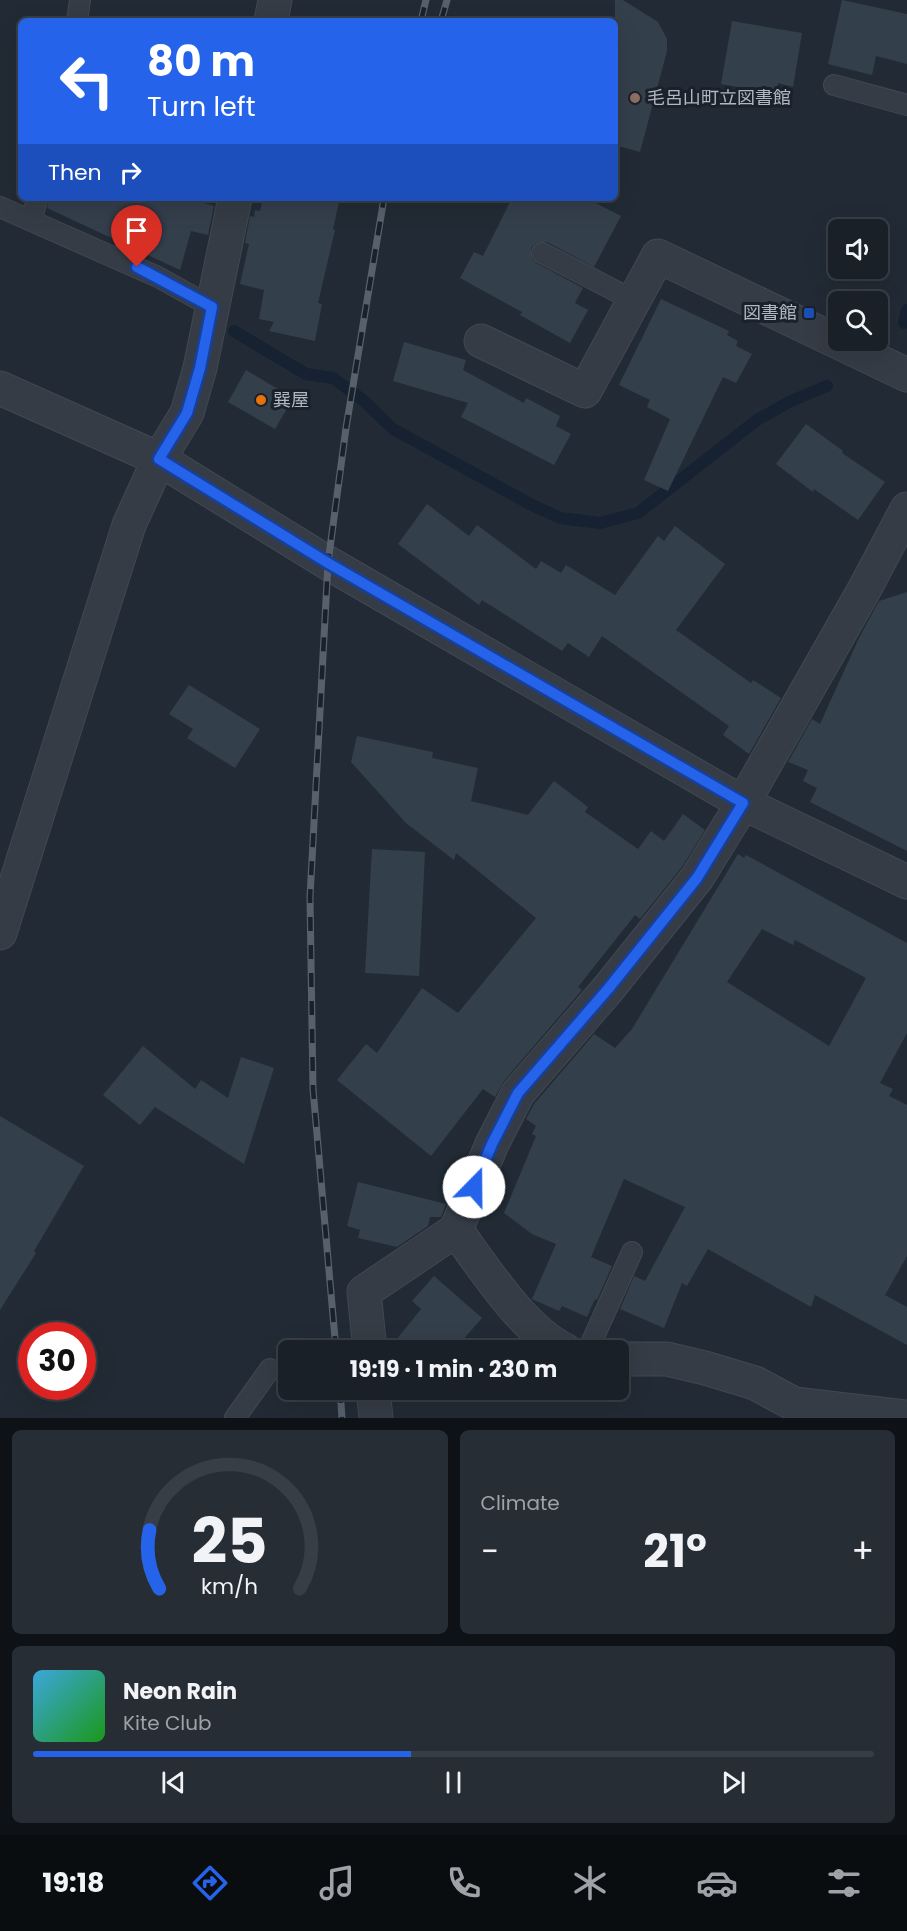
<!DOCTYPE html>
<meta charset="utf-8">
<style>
body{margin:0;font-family:Poppins,"Noto Sans JP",sans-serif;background:#272d34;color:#f1f3f6;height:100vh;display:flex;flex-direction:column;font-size:22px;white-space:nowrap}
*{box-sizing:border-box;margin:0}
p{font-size:20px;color:#9fa3a8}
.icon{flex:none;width:33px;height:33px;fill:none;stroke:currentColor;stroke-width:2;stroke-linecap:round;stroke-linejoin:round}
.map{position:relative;height:1418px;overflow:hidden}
.details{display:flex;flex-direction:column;gap:12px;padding:12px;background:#0e1216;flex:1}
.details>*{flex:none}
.guide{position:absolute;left:18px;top:18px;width:600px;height:183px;border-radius:9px;box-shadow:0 6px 24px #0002,0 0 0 2px #383e45;background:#2563eb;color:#fff;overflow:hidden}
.tools{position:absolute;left:828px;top:219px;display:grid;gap:12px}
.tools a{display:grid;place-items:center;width:60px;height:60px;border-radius:9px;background:#1a2028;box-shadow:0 6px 24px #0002,0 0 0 2px #383e45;font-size:30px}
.speed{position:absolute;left:18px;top:1322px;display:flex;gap:12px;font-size:30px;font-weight:700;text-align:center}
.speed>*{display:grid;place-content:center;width:78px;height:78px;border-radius:50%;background:#1a2028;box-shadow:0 6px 24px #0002,0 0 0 2px #383e45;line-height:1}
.speed .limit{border:9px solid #d22;background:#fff;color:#111}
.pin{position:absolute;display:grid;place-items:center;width:51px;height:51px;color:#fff;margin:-62px -26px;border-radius:50% 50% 50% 0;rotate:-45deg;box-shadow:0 0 6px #0007}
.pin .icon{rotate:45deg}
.me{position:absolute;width:66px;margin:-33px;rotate:22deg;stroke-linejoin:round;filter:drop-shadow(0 0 4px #0008)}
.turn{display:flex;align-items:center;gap:21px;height:126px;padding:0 30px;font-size:27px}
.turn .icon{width:78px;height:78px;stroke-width:2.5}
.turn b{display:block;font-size:42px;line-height:51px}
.then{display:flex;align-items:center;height:57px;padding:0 30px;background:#0003;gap:12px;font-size:22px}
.big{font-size:45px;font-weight:700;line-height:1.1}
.details .widget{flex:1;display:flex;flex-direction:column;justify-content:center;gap:9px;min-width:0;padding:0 21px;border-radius:9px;background:#272d34}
.details .dial{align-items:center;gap:0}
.dial svg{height:156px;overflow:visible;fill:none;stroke:#383e45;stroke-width:7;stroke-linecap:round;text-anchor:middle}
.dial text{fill:#f1f3f6;stroke:none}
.song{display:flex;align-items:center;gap:18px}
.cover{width:72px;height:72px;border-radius:9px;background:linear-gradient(135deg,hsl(200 70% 55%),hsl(120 70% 35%))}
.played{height:6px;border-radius:3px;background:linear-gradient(90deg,#2563eb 45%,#383e45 45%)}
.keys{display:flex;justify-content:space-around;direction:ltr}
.heat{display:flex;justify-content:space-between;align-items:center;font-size:33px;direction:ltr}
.details .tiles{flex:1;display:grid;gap:12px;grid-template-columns:1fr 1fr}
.widget:last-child{grid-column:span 2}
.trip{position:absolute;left:278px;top:1340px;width:351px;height:60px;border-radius:9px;background:#1a2028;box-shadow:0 6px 24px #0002,0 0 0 2px #383e45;font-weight:700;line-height:60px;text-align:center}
.tab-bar{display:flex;height:96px;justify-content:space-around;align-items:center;background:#0a0d10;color:#9fa3a8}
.tab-bar .icon{width:42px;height:42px}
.tab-bar .selected{color:#2563eb}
.tab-bar b{font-size:27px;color:#f1f3f6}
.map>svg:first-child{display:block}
</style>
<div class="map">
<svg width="907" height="1418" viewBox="0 0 907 1418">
<rect width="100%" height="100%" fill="#222b35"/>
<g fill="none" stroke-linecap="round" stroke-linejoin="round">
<path stroke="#162231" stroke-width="12" d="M904,323L907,310
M234,331L306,374L333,378L363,400L393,429L532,505L560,518L600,523L638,513L757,420L791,401L827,386"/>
</g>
<path fill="#343f4c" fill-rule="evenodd" d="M615,0H623L658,22L667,39V51L640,152L615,145Z
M842,0L907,14V64L876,56L872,75L828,64Z
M732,21L802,33L793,87L778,83L776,94L721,84Z
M49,198H186L214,206L208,235L191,231L180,270L47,208Z
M263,198H340L333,229L335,230L318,303L322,304L315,341L269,331L274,322L259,319L264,290L240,284L249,244L245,243L250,216L254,217L255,210L260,211Z
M512,198H586L621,216L594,267L547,242L536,243L531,248L532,259L536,263L583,288L575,303L588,310L570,343L520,315L522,312L460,278L474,252L483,256Z
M661,299L729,331L727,335L738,341L736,346L752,354L736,383L723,377L668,491L644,480L670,419L647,407L650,400L619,385Z
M404,342L466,360L463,370L524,403L526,398L560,416L556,426L571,434L554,465L461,417L468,403L393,381Z
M246,370L293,398L275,429L228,402Z
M806,424L843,451L842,453L885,482L858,520L814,489L813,492L776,464Z
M427,504L469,536L477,525L536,569L541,561L561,573L566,565L615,595L658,536L664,541L675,526L725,564L676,630L751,683L753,680L781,698L749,754L723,735L729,726L602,636L589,657L568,643L562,651L482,600L479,605L398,544Z
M907,592V851L810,802L817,788L803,781L808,770L788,762L812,719L820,724L859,638L879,601Z
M189,685L260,729L235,768L187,738L193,729L169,714Z
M357,736L433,752L432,758L478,768L471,801L528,815L554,781L588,807L585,812L638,849L651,831L664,841L683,814L705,830L682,867L640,919L635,915L578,987L582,990L504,1081L495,1097L483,1089L431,1156L337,1080L366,1044L377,1053L422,988L458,1013L536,918L456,853L454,860L406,823L351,762Z
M372,849L425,852L419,976L365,973Z
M738,854L744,858L746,855L907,943V1033L880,1083L893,1089L889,1096L907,1105V1256L885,1295L907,1307V1345L815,1295L811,1307L708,1249L687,1286L682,1283L664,1328L620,1309L634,1276L645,1281L685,1207L624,1179L591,1257L612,1266L597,1300L595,1299L587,1317L562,1306L559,1311L532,1299L556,1244L532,1234L504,1213L536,1136L532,1134L536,1126L526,1119L534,1104L594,1034L615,1048L632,1029ZM762,929L793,945L795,940L866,978L829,1046L727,982Z
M143,1046L195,1089L201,1080L228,1098L241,1057L274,1068L244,1164L155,1107L140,1125L103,1095Z
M0,1116L84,1166L34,1251L36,1253L0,1310Z
M358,1182L446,1204L441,1217H430L428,1226L397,1247L358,1238L360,1230L347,1226Z
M434,1276L482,1318L454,1350H388L421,1309L412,1301Z"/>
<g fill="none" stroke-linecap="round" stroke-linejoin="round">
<defs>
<path id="lane" d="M77,21L80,0
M834,85L907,105
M0,207L158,277L212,307
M32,220L37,198
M542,253L633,300
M588,1350L632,1252
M235,1418L270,1369"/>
<path id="street" d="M271,21L275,0
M481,341L585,391L658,256L907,375
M0,388L159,459L328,563L743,803L907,882
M0,933L129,525L159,459L187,413L200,368L235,198
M370,1350L364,1292L456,1230
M565,1350C523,1330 484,1268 456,1230L492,1144L518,1093L608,989L697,878L743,803L864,590L907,509
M618,1359H667L705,1368L755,1383L794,1404L907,1417
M373,1389L376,1418"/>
</defs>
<use href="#lane" stroke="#414852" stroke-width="22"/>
<use href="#street" stroke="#414852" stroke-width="35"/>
<use href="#lane" stroke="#353c46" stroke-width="20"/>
<use href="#street" stroke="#353c46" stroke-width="33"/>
<defs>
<path id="rail" d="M421,21L426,0
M441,21L447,0
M336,1350L313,1089L310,897L328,563L346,428L384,198
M340,1389L342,1418"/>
</defs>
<use href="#rail" stroke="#57616d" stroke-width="7"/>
<use href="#rail" stroke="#1a212a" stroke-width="4.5" stroke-dasharray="14" stroke-linecap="butt"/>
</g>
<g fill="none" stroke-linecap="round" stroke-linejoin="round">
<defs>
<path id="route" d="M137,267L212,307L200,368L187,413L159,459L328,563L743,803L697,878L608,989L518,1093L492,1144L474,1187"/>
</defs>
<use href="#route" stroke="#184099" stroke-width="15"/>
<use href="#route" stroke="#2563eb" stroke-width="10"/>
</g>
<circle fill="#8d6e63" stroke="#1a212a" stroke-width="2" cx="635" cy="98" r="6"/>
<rect fill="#1a4fb4" stroke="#1a212a" stroke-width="2" x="803" y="307" width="12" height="12" rx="3"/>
<circle fill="#e8710a" stroke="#1a212a" stroke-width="2" cx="261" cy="400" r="6"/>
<g text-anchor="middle" stroke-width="6" stroke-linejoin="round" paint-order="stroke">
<g font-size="18" fill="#afb7c2" stroke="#1a212a" text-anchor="start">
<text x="647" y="104">毛呂山町立図書館</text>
<text x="797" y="319" text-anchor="end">図書館</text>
<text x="273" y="406">巽屋</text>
</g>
</g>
</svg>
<div class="tools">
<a><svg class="icon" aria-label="sound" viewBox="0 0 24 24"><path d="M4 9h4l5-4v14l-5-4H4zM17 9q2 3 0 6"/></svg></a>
<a><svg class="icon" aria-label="search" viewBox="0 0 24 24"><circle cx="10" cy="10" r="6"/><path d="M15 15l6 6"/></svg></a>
</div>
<div class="speed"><div class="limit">30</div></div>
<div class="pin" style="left:137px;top:267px;background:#d93025"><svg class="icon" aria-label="arrive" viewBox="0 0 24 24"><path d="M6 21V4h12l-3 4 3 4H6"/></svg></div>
<svg class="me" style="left:474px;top:1187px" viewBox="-20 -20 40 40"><circle r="19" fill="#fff"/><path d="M0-13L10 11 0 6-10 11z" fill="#2563eb"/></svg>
<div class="trip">19:19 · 1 min · 230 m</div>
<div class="guide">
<div class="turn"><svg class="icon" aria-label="left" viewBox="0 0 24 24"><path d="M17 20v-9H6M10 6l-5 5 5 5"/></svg><div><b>80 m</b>Turn left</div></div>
<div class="then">Then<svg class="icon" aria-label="right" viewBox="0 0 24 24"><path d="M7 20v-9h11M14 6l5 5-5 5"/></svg></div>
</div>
</div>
<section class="details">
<div class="tiles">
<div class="widget dial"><svg viewBox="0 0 100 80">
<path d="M14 69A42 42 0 1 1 86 69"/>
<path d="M14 69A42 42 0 0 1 9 39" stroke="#2563eb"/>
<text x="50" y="56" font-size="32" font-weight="700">25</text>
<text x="50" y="72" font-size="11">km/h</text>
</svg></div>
<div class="widget"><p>Climate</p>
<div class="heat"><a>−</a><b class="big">21°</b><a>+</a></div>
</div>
<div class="widget">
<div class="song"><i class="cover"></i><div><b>Neon Rain</b><p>Kite Club</p></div></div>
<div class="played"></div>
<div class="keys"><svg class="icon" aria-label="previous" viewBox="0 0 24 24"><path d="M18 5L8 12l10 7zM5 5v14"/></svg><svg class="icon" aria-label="pause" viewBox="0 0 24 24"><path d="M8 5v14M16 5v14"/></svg><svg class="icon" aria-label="next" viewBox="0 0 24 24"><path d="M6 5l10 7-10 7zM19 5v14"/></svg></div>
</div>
</div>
</section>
<nav class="tab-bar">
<b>19:18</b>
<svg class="icon selected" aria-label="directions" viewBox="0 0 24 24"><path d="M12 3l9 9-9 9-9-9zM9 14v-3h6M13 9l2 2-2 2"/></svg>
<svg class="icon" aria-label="music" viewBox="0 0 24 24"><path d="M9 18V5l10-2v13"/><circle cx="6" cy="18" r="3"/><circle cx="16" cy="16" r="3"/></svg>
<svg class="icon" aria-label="phone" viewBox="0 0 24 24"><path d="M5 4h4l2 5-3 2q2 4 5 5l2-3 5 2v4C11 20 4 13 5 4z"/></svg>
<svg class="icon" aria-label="climate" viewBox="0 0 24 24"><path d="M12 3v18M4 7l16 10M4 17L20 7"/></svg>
<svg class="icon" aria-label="car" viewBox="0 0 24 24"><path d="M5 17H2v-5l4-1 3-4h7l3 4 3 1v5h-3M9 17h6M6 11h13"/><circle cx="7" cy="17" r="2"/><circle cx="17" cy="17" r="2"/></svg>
<svg class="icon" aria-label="filters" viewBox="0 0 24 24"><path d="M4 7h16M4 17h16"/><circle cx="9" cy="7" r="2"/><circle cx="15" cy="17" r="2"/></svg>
</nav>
